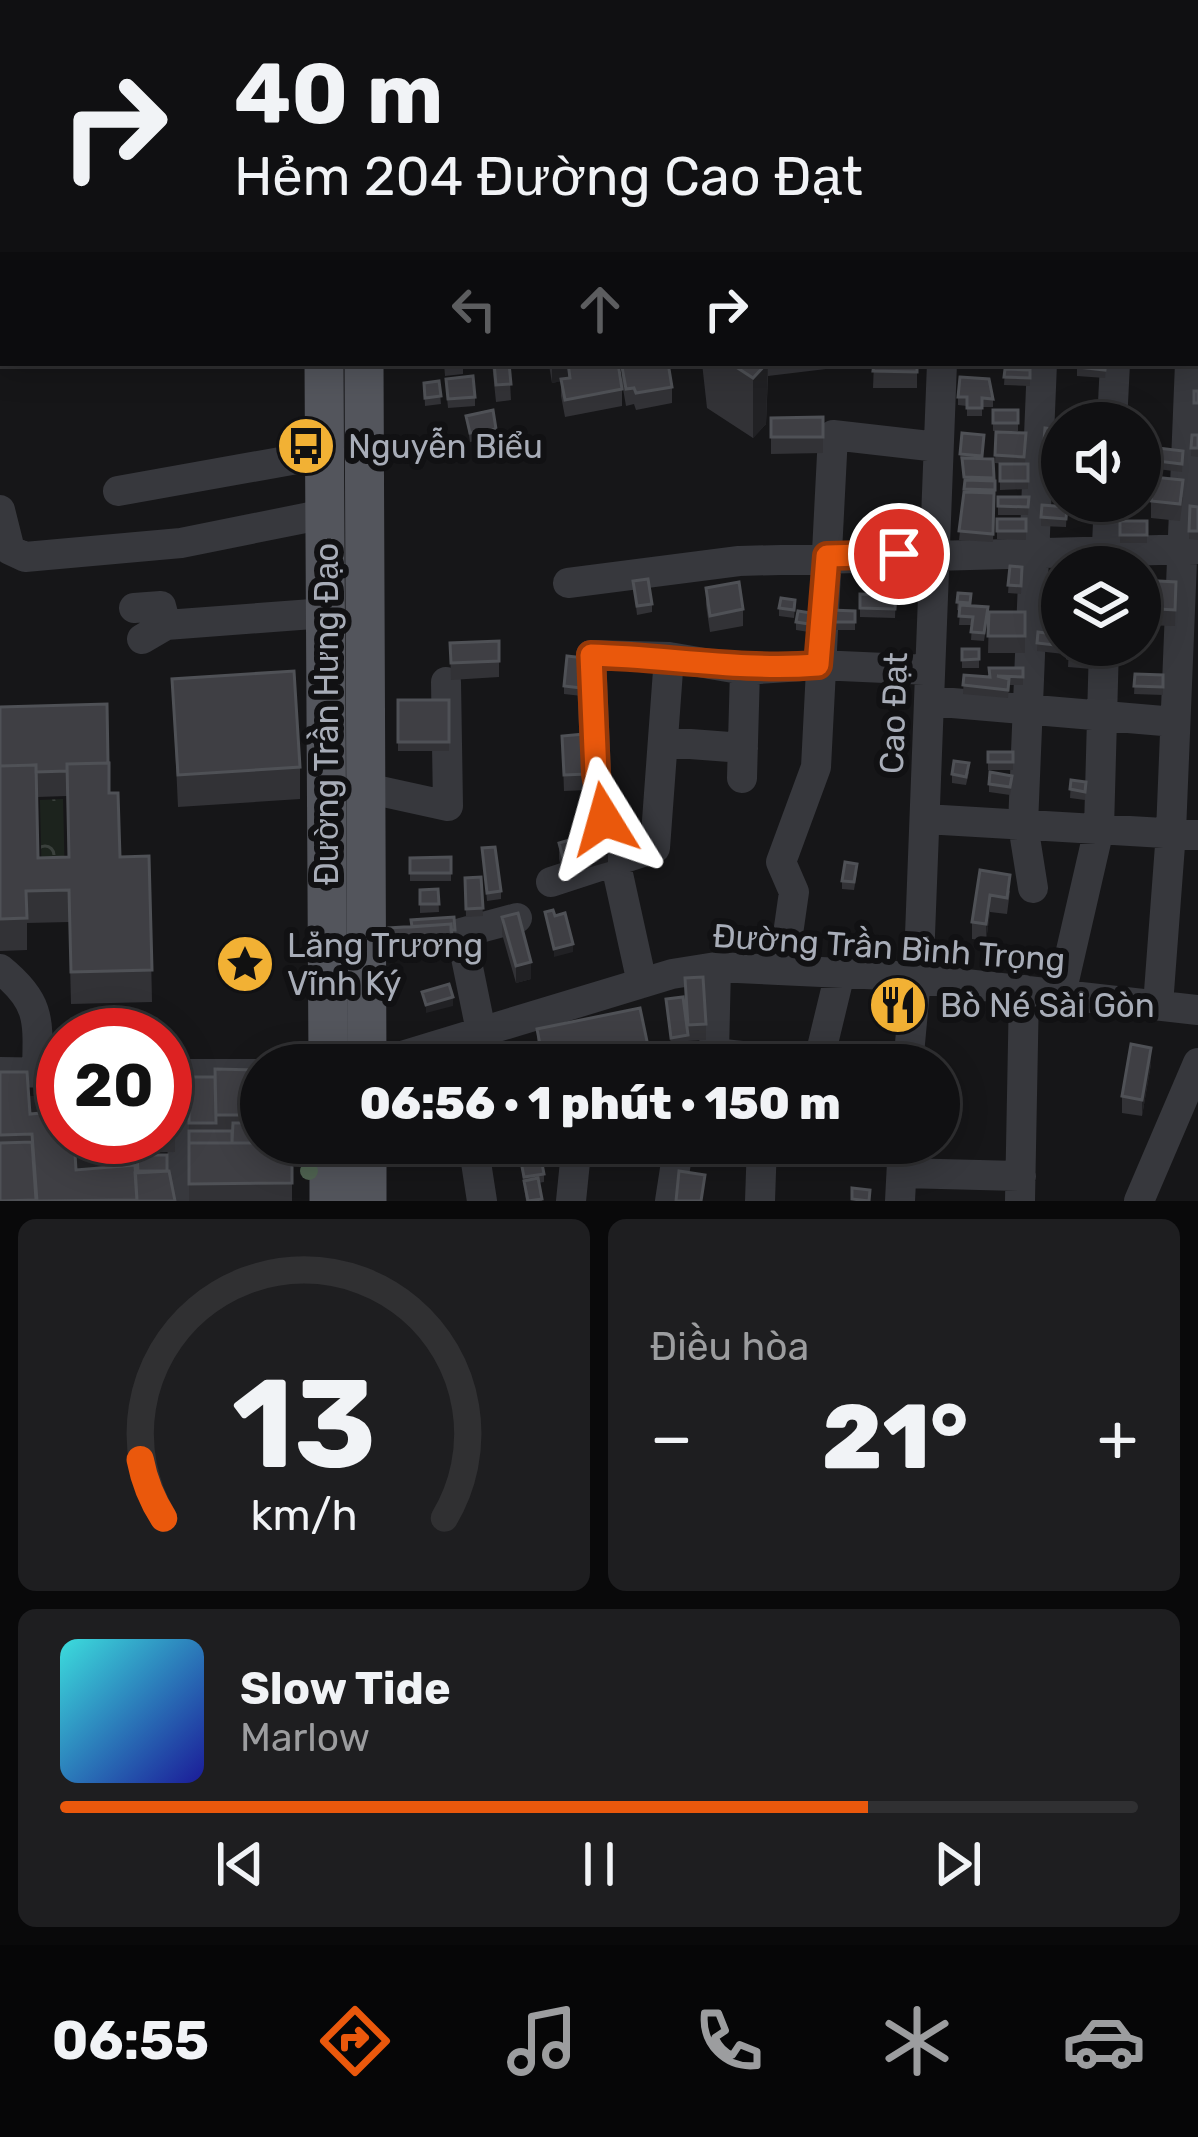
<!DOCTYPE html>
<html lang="vi">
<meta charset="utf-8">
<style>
body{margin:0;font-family:Rubik,sans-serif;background:#1e1e20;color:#f1f3f6;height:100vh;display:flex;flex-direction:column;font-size:45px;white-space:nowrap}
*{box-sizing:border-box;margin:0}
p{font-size:39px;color:#9c9d9f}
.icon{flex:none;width:66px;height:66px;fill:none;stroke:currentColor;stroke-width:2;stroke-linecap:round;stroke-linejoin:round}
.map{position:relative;height:1201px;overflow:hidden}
.side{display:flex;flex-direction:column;gap:18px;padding:18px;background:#09090a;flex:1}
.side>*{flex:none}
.banner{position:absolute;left:0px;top:0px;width:1200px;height:366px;box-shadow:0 6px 30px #0003,0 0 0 3px #303032;background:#101012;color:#f1f3f6;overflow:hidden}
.controls{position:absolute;left:1041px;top:402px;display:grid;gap:24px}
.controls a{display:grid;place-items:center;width:120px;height:120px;border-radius:50%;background:#101012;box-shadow:0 6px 30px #0003,0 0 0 3px #303032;font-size:60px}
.speed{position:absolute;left:36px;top:1008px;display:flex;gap:24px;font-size:60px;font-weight:700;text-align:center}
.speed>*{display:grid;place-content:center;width:156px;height:156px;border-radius:50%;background:#101012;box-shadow:0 6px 30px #0003,0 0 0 3px #303032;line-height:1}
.speed .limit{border:18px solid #d22;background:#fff;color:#111}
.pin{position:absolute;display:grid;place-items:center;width:102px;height:102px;color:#fff;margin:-51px;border:6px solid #fff;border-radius:50%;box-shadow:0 3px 12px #0007}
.me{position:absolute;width:132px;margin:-66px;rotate:352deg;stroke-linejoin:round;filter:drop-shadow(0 0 9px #0008)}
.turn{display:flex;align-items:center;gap:42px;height:252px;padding:0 36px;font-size:54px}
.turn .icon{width:156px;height:156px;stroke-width:2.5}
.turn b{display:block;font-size:84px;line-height:102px}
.lanes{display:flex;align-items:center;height:114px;padding:0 36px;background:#0003;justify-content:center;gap:60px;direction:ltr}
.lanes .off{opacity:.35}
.big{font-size:90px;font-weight:800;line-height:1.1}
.side .widget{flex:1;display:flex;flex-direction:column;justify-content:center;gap:18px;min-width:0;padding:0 42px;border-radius:18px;background:#1e1e20}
.side .dial{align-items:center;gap:0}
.dial svg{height:312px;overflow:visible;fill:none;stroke:#303032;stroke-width:7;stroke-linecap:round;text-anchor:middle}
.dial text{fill:#f1f3f6;stroke:none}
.song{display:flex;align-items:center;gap:36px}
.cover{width:144px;height:144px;border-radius:18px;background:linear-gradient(135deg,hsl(180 70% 55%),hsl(240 70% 35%))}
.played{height:12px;border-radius:6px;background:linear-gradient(90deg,#ea580c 75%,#303032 75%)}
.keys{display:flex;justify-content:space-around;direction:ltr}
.heat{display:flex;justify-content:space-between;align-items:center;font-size:66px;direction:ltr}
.side .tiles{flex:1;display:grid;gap:18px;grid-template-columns:1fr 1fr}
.widget:last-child{grid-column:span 2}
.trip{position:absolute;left:240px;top:1044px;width:720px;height:120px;border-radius:60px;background:#101012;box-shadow:0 6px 30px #0003,0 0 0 3px #303032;font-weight:800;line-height:120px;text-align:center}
.tabs{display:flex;height:192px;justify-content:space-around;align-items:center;background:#060607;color:#9c9d9f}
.tabs .icon{width:84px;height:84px}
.tabs .selected{color:#ea580c}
.tabs b{font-size:54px;color:#f1f3f6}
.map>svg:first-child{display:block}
</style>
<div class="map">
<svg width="1198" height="1201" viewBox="0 0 1198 1201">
<defs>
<pattern id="park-crowns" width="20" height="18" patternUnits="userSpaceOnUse" patternTransform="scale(3)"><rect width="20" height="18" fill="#1c231d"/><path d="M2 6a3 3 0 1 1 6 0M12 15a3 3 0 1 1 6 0" fill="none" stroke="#3a403c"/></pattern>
</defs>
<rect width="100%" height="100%" fill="#161618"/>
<path fill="#222225" d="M27,1096H63V1137H131L135,1201H35Z"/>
<path fill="url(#park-crowns)" d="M63,799L65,885L42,886L40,800Z"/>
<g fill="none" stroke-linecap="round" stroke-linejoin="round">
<path stroke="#37383d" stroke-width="30" d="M128,0V3
M669,0V3
M965,0V3
M1070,3L1071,0
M1197,224L1198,207
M1112,423L1115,363
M118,491L325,454
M0,510L10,550L25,557L181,543L325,514
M1106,567L1109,501
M568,583L739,561L1198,549
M134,608L161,606L166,625
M142,639L166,625L326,613
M929,701L1175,722
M664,742L743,748
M742,778L745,670
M366,788L448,806L446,682
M925,819L1198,835
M551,882L655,848L669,657
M1033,888L1023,825L1042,363
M716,967L714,1053L818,1064L840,973
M0,969C42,1003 38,1021 37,1072
M783,969L794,892L781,862L816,767L833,435L938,447
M642,983L596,774L591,655L669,657L745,670L818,665L930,670
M1061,994L1099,829L1104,645
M1158,1005L1171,832L1190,363
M481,1031L461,933L517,918
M372,1065L672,974L716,967L886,975L1198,1010
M908,1065L920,935L942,363
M0,1072L63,1073
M165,1074H261
M182,1074L183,1201
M473,1143L482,1201
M902,1173L1021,1176
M571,1201L576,1152
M670,1201L679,1143
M760,1201L762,1143
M900,1201L903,1143
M1020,1201L1024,990
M1139,1201L1198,1063"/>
<path stroke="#53555c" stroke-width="39" d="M322,0V3
M361,0V3
M1197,40L1198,41
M1197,68L1198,69
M0,126L3,125
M324,363L328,1065
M364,363L367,1065
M329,1143V1201
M367,1143V1201"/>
</g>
<circle fill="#506452" cx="309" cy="1171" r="9"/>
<path fill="#323236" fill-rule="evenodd" d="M0,0L3,3V91H0Z
M796,0H838V1L796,3Z
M53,363H101V365H53Z
M444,363H463V374L445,376Z
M492,363H509L511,400L496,402Z
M544,363H630V365L672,387V403L636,410L634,404L626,406L622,383V368H619L622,389V406L565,417L561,396V381L552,383L549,365L545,367Z
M702,363H827L826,369L768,376L766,424L753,438L707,408Z
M874,363H917V388H873Z
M1006,363H1034V366Z
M1049,363H1071V369L1049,367Z
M1077,363L1106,369L1105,378L1077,376Z
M1005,369L1030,370V386L1004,385Z
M439,381L441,404L425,406L424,383Z
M446,387L475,397V406L448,408Z
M958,397L993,399V407H982V416H967V406L958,405Z
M993,410H1018V431H993Z
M466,416L496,429V437L470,442Z
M823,417V453L771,454V418Z
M1045,428L1062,430V450L1044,448Z
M996,432L1026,433L1025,464H1028V489L1000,490V464H1007L995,463Z
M984,435L982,459H993L995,481L993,542L959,540L965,486L960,454Z
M1192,435H1198V457L1191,456Z
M1158,448L1183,451L1182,472L1157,469Z
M998,497H1029L1028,515H998Z
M1183,497L1180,521L1151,518V501Z
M1073,501H1103L1101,518L1073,515Z
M1190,506L1198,507V540L1189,539Z
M1067,507L1066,527L1041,526V517Z
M997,519H1026V540L997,539Z
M1120,521H1147V543H1120Z
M1010,566L1022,567L1021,594L1008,593Z
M1140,580L1176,582L1175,626L1140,625Z
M633,581L652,604V612L637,615Z
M706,588L743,609V626L710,632L706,605Z
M958,593L971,594V606L988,615L984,641L971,640L972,625H959L960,611L957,610Z
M860,594L896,595L895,618L860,617Z
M779,608H795L794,618L779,616Z
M830,610L855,611V630H830Z
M989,612H1025V653H988Z
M811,621L809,632L796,630V622Z
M1038,632L1065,645L1064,654L1037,651Z
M499,641V677L451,680L450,643Z
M1109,645H1136V648Z
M1069,648L1093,650L1092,669L1068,667Z
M979,649V668H962V660Z
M585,666L582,696L564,694V686Z
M1023,668V685H1009L1008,698L963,694L964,675L989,677Z
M1135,674L1163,675V695L1134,694Z
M172,679L300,767V799L178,807Z
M398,700H449V751H398Z
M0,707L109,793L120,857L149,856L152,1002L71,1004L69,922L27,923V950L0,951ZM67,796L68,857L38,858L37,797Z
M585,734L587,790L564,791L562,736Z
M988,752H1013V770H988Z
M969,772L966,785L952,783V774Z
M1071,780L1086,782L1085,800L1070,798Z
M989,784H1012L1010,795L989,792Z
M559,843L608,862L563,875L559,859Z
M482,848L501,891V899L487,901Z
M451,857V881H410V858Z
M980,870L1010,891L1007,914L990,912L986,941L972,939V922Z
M857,872L854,890L842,889V881Z
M481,877L483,916L466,917L465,878Z
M438,889L439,912L420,913V890Z
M454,917L455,939H452V954L390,957L389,928L412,927Z
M502,917L531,979L516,983L502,934Z
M685,978L706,1024V1040L688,1041V1037V1044L671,1046L666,999L687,1034Z
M537,1029L652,1065H538Z
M1151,1064L1142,1116L1122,1113V1096Z
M261,1070V1143H292V1201H189V1077H215Z
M0,1072L30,1114L76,1170L137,1173V1155L167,1171L175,1201H0Z
M165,1078L174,1084L175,1152L131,1153V1137H165Z
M519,1151L544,1174V1182L538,1183L542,1201H526Z"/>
<path fill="#212124" d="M568,363V380L552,383V367Z
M768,363L766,424L753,438V378Z
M608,845V862L563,875V858Z
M990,895V912L986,941V924Z
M573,944V952L554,957V949Z
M531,962V979L516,983V966Z
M453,997V1006L426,1013V1005Z
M1151,1048V1064L1142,1116V1100Z"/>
<path fill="#3f3f44" stroke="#4f5156" stroke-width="3" d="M0,0H96V3H3V59H0Z
M532,0H563V3H532Z
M597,0H614L615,3H597Z
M636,0H658V3H637Z
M702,0H721V2L703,3Z
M846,0H873V3H846Z
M875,0H891V3H876Z
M445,363H463V365L445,367Z
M494,363H509L511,384L496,385Z
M568,363H618L622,389L565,400L561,379L570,378Z
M642,363H668L672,387L636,393L634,388L626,389L622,367Z
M730,363H767L753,378Z
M874,363H917V372L873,371Z
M1077,363H1106L1105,370L1077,367Z
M1005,369L1030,370V378L1004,377Z
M473,376L475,397L448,399L446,379Z
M960,377L989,379L993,399L982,398V408H967V397H958Z
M439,381L441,396L425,398L424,383Z
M1194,391H1198V403H1194Z
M493,410L496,429L470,433L466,416Z
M993,410H1018V423H993Z
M1080,414L1106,415L1105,423H1080Z
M823,417V437H771V418Z
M1045,428L1062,430V442L1044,440Z
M996,432L1026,433L1024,457L995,455Z
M962,433L984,435L982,456L960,454Z
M1192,435H1198V448H1191Z
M1158,448L1183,451L1182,464L1157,461Z
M962,458L993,459L994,478L964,477Z
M1000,464H1028V481H1000Z
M1153,477L1183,480L1180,504L1151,501Z
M965,480L995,481V490L964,489Z
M964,492L994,493L993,534L959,531Z
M998,497H1029L1028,507L998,506Z
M1073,501H1102L1101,510L1073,507Z
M1042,505L1067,507L1066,519L1041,517Z
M1190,506L1198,507V531H1189Z
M997,519H1026V531H997Z
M1120,521H1147V535H1120Z
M1010,566L1022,567L1021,586L1008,585Z
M648,579L652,604L637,606L633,581Z
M1140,580L1176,582L1175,610L1140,608Z
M739,582L743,609L710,616L706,588Z
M958,593L971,594L970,603L957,602Z
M860,594L896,595L895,609L860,608Z
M781,598L795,600L794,610L779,608Z
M960,605L988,607L984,633L971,632L973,617L959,616Z
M830,610L855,611V622H830Z
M798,611L811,613L809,624L796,622Z
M989,612H1025V636H988Z
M1038,632L1062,635V645L1064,646L1037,643Z
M499,641V661L451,663L450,643Z
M1069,648L1093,650L1092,661L1068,658Z
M962,649H979V659L962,660Z
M567,656L585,658L582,688L564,686Z
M989,668H1023V677L997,676L1009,679L1008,690L963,685L964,675L990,677Z
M294,671L300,767L178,775L172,679Z
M1135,674L1163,675V687L1134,686Z
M398,700H449V742H398Z
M107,704L108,763L67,764V771L36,772V765L0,766V707Z
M585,734L587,774L564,775L562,736Z
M988,752H1013V762H988Z
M954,761L969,763L966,777L952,774Z
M109,763V793H118L120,857L149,856L152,970L71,972L69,890L26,891L27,918L0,919V766L36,765L38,858L69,857L67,764Z
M990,772L1012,776L1010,787L989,784Z
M1071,780L1086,782L1085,792L1070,789Z
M603,830L608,845L563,858L559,843Z
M495,847L501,891L487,893L482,848Z
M451,857V873H410V858Z
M845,862L857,864L854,882L842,881Z
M980,870L1010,875L1007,898L990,895L986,924L972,922Z
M481,877L483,908L466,909L465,878Z
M438,889L439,904H420V890Z
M553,910L555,916L565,913L573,944L554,949L545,912Z
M518,913L531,962L516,966L502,917Z
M454,917L455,930H451V924L412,927L411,920Z
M451,924L452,937L390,941L389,928Z
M703,977L706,1024L688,1025L685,978Z
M449,984L453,997L426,1005L422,992Z
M683,997L688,1035L671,1038L666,999Z
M640,1008L652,1065H544L537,1029Z
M1131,1044L1151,1048L1142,1100L1122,1096Z
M489,1049L492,1065H475L473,1052Z
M778,1049L803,1052L802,1065H776Z
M672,1054L674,1065H659L657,1056Z
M215,1069L261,1070V1115H216Z
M0,1072H27L30,1114L63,1111V1137H74L76,1170L135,1165L137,1200L37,1201L32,1134L0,1135Z
M189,1077H215L216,1123H189Z
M165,1078L174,1084L175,1136H165Z
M233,1123H261V1143H232Z
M189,1131H232V1143H189Z
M32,1142L36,1200L0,1201V1143Z
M189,1143H292V1183L189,1184Z
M539,1148L544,1174L524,1177L519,1151Z
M137,1155H167V1171H138Z
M169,1171L175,1201H137L135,1173Z
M679,1171L705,1175L701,1201H676Z
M538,1178L542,1199L528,1201L524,1181Z
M852,1188L870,1190L869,1201L852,1199Z"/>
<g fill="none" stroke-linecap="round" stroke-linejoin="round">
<defs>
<path id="route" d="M604,819L596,774L591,655C668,657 741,671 818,665L827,556L899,554"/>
</defs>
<use href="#route" stroke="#983908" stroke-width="30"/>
<use href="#route" stroke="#ea580c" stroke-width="21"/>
</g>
<defs>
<symbol id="bus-disc" viewBox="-11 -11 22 22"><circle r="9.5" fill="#f2b134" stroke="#111113"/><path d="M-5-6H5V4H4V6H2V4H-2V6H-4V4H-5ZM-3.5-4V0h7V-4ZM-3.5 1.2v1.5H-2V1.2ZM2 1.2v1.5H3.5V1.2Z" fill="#111"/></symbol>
<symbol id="sight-disc" viewBox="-11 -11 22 22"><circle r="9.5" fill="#f2b134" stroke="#111113"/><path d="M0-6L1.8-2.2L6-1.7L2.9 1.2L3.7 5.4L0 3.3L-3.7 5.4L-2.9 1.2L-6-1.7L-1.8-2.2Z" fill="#111"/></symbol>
<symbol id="restaurant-disc" viewBox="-11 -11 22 22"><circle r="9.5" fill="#f2b134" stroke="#111113"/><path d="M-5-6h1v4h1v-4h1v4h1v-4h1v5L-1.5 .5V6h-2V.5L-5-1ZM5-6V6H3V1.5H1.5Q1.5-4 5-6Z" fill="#111"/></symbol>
</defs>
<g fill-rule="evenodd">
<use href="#bus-disc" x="273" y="413" width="66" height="66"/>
<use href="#sight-disc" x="212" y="931" width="66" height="66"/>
<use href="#restaurant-disc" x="865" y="972" width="66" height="66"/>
</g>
<g text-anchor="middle" stroke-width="12" stroke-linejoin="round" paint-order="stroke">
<g font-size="33" fill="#a8adb8" stroke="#111113" text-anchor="start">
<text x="348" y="458">Nguyễn Biểu</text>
<text x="287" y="957">Lăng Trương<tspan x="287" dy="38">Vĩnh Ký</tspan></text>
<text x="940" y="1017">Bò Né Sài Gòn</text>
</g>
<g font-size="33" fill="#a8adb8" stroke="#111113">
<text transform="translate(893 713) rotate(-88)" y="12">Cao Đạt</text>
<text transform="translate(326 714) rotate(-90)" y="12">Đường Trần Hưng Đạo</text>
<text transform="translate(889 947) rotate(4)" y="12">Đường Trần Bình Trọng</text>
</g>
</g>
</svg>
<div class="controls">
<a><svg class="icon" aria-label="sound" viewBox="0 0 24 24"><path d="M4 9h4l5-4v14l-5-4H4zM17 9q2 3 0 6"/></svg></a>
<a><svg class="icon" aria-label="layers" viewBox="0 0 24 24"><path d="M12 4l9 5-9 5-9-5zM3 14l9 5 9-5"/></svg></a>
</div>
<div class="speed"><div class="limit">20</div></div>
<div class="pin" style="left:899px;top:554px;background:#d93025"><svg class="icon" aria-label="arrive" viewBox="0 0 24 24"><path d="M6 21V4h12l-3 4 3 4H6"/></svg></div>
<svg class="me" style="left:604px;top:819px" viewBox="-20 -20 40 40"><path d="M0-17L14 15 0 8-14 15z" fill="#ea580c" stroke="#fff" stroke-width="4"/></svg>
<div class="trip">06:56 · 1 phút · 150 m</div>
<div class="banner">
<div class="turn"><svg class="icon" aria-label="right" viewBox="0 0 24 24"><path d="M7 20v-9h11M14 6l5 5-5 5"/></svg><div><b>40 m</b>Hẻm 204 Đường Cao Đạt</div></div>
<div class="lanes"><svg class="icon off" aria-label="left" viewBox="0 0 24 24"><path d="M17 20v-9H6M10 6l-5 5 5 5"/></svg><svg class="icon off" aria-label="ahead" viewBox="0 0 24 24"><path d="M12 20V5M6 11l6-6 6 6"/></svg><svg class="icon" aria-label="right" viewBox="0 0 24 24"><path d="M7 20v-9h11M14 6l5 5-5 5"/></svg></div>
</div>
</div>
<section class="side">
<div class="tiles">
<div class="widget dial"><svg viewBox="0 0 100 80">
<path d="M14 69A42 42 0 1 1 86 69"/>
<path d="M14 69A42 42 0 0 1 8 54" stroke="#ea580c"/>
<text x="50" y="56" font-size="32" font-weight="700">13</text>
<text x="50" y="72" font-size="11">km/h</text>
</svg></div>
<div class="widget"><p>Điều hòa</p>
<div class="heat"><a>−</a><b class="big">21°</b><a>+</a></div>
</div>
<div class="widget">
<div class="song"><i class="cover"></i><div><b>Slow Tide</b><p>Marlow</p></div></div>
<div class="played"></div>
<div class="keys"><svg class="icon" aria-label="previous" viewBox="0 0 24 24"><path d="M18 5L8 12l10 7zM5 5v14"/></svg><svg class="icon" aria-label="pause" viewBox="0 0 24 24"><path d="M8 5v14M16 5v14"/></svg><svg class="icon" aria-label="next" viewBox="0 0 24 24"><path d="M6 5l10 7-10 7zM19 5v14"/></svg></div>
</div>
</div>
</section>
<nav class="tabs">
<b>06:55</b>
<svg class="icon selected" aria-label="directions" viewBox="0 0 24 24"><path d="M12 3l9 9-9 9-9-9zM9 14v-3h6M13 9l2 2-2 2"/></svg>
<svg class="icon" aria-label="music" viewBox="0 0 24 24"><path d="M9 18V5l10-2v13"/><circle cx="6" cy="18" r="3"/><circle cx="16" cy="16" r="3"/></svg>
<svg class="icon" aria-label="phone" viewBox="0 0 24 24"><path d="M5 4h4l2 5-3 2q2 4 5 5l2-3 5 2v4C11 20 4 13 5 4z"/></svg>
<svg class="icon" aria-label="climate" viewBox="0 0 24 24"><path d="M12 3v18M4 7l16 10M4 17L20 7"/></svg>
<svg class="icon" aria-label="car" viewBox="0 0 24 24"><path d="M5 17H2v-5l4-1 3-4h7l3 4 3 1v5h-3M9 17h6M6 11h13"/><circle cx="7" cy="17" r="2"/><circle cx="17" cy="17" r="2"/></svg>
</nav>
